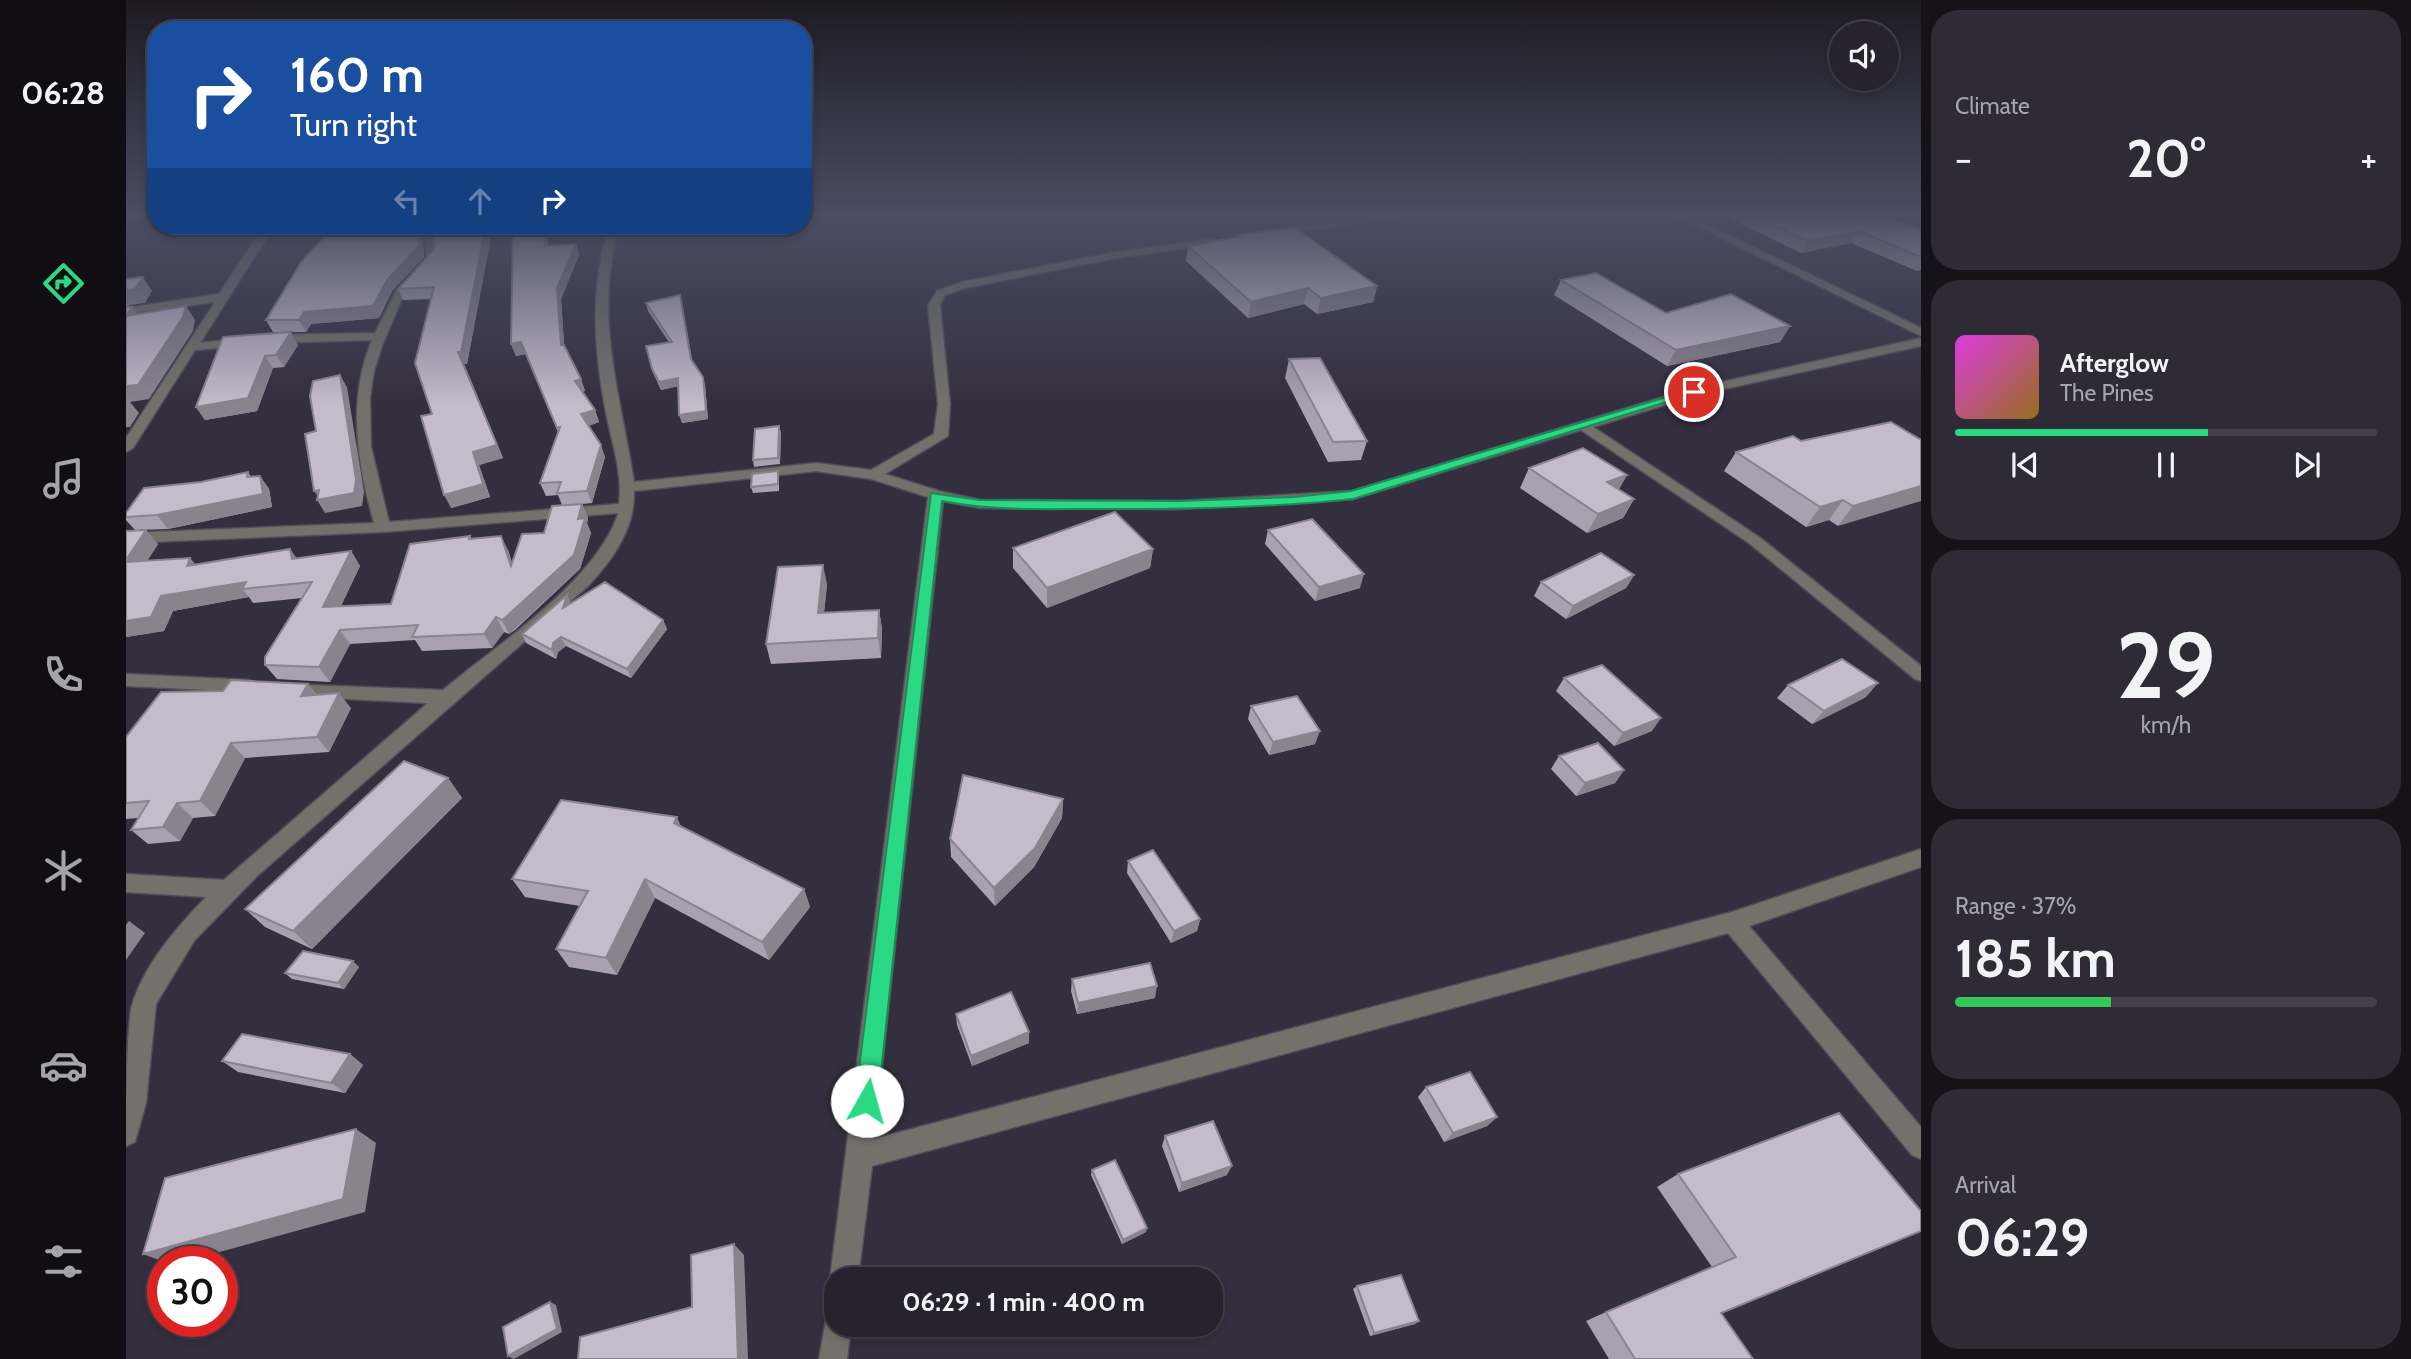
<!DOCTYPE html>
<meta charset="utf-8">
<style>
body{margin:0;font-family:Cabin,sans-serif;background:#2f2b36;color:#f1f3f6;height:100vh;display:flex;flex-direction:column;font-size:26px;white-space:nowrap}
*{box-sizing:border-box;margin:0}
p{font-size:23px;color:#a4a4aa}
.icon{flex:none;width:38px;height:38px;fill:none;stroke:currentColor;stroke-width:2;stroke-linecap:round;stroke-linejoin:round}
.map{position:relative;flex:1;overflow:hidden}
.side{display:flex;flex-direction:column;gap:10px;padding:10px;background:#151319;width:490px}
.side>*{flex:none}
.top-card{position:absolute;left:21px;top:21px;width:665px;height:214px;border-radius:28px;box-shadow:0 4px 10px #0003,0 0 0 2px #43404a;background:#1a4fa0;color:#fff;overflow:hidden}
.controls{position:absolute;left:1703px;top:21px;display:grid;gap:14px}
.controls a{display:grid;place-items:center;width:70px;height:70px;border-radius:50%;background:#27232e;box-shadow:0 4px 10px #0003,0 0 0 2px #43404a;font-size:35px}
.speed{position:absolute;left:21px;top:1246px;display:flex;gap:14px;font-size:35px;font-weight:700;text-align:center}
.speed>*{display:grid;place-content:center;width:91px;height:91px;border-radius:50%;background:#27232e;box-shadow:0 4px 10px #0003,0 0 0 2px #43404a;line-height:1}
.speed .limit{border:10px solid #d22;background:#fff;color:#111}
.pin{position:absolute;display:grid;place-items:center;width:60px;height:60px;color:#fff;margin:-30px;border:4px solid #fff;border-radius:50%;box-shadow:0 2px 7px #0007}
.me{position:absolute;width:77px;margin:-38px;rotate:7deg;stroke-linejoin:round;filter:drop-shadow(0 0 5px #0008)}
.turn{display:flex;align-items:center;gap:24px;height:147px;padding:0 28px;font-size:32px}
.turn .icon{width:91px;height:91px;stroke-width:2.5}
.turn b{display:block;font-size:49px;line-height:60px}
.lanes{display:flex;align-items:center;height:66px;padding:0 28px;background:#0003;justify-content:center;gap:35px;direction:ltr}
.lanes .off{opacity:.35}
.big{font-size:52px;font-weight:800;line-height:1.1}
.side .widget{flex:1;display:flex;flex-direction:column;justify-content:center;gap:10px;min-width:0;padding:0 24px;border-radius:28px;background:#2f2b36}
.side .dial{align-items:center;gap:0}
.dial b{font-size:91px;line-height:1}
.song{display:flex;align-items:center;gap:21px}
.cover{width:84px;height:84px;border-radius:10px;background:linear-gradient(135deg,hsl(300 70% 55%),hsl(40 70% 35%))}
.played{height:7px;border-radius:4px;background:linear-gradient(90deg,#2bd884 60%,#43404a 60%)}
.keys{display:flex;justify-content:space-around;direction:ltr}
.heat{display:flex;justify-content:space-between;align-items:center;font-size:38px;direction:ltr}
.charge{height:10px;border-radius:5px;background:linear-gradient(90deg,#34c759 37%,#43404a 0)}
.trip{position:absolute;left:698px;top:1267px;width:399px;height:70px;border-radius:28px;background:#27232e;box-shadow:0 4px 10px #0003,0 0 0 2px #43404a;font-weight:800;line-height:70px;text-align:center}
main{display:flex;flex:1;min-height:0}
.tabs{display:flex;flex-direction:column;width:126px;justify-content:space-around;align-items:center;background:#100e12;color:#a4a4aa}
.tabs .icon{width:49px;height:49px}
.tabs .active{color:#2bd884}
.tabs b{font-size:32px;color:#f1f3f6}
.map>svg:first-child{display:block}
</style>
<main>
<nav class="tabs">
<b>06:28</b>
<svg class="icon active" aria-label="directions" viewBox="0 0 24 24"><path d="M12 3l9 9-9 9-9-9zM9 14v-3h6M13 9l2 2-2 2"/></svg>
<svg class="icon" aria-label="music" viewBox="0 0 24 24"><path d="M9 18V5l10-2v13"/><circle cx="6" cy="18" r="3"/><circle cx="16" cy="16" r="3"/></svg>
<svg class="icon" aria-label="phone" viewBox="0 0 24 24"><path d="M5 4h4l2 5-3 2q2 4 5 5l2-3 5 2v4C11 20 4 13 5 4z"/></svg>
<svg class="icon" aria-label="climate" viewBox="0 0 24 24"><path d="M12 3v18M4 7l16 10M4 17L20 7"/></svg>
<svg class="icon" aria-label="car" viewBox="0 0 24 24"><path d="M5 17H2v-5l4-1 3-4h7l3 4 3 1v5h-3M9 17h6M6 11h13"/><circle cx="7" cy="17" r="2"/><circle cx="17" cy="17" r="2"/></svg>
<svg class="icon" aria-label="filters" viewBox="0 0 24 24"><path d="M4 7h16M4 17h16"/><circle cx="9" cy="7" r="2"/><circle cx="15" cy="17" r="2"/></svg>
</nav>
<div class="map">
<svg width="1795" height="1359" viewBox="0 0 1795 1359">
<rect width="100%" height="100%" fill="#342f3e"/>
<g fill="none" stroke-linecap="round" stroke-linejoin="round">
<defs>
<path id="minor" d="M1257,215H1281L1148,236L1143,233L1148,230Z
M1549,215H1561L1795,328V336Z
M138,226H148L74,343L117,338L123,342L117,346L69,350L7,448L0,452V438L89,302L0,314V308L93,294Z
M306,226H316L308,235L311,259L277,296L256,346L248,371L244,397L245,447L263,522L493,504C497,474 486,443 480,413C468,352 463,285 484,226H494C466,313 495,396 508,482L690,463L745,470L808,434L812,404L802,305L811,291L836,282L990,252L1086,239L1091,242L1090,244L990,258L839,288L819,295L814,305L824,404L822,436L759,474L813,491L854,500L1054,501L1226,491L1564,389L1795,338V346L1571,395L1467,427L1633,537L1795,666V681L1789,679L1623,543L1455,430L1227,499L1054,509L854,508L817,501L748,1139L1606,912L1795,849V867L1623,926L1795,1127V1159L1786,1155L1602,933L746,1166L732,1279H710V1290L708,1289L704,1279L802,497L745,479L690,471L508,491C509,528 488,558 463,585L131,876L68,941L30,1004L20,1103L9,1142L0,1146C0,1101 0,1052 5,1009C16,967 50,928 80,897L0,892V874L98,880L302,703L162,696L153,689L156,684L317,690C372,644 466,584 491,517L492,513L257,532L0,543V533L248,523C231,463 221,399 246,340L145,343L139,339L145,335L249,333L270,291L301,258L298,234Z
M0,674L124,680L133,686L124,692L0,686Z
M710,1311V1325H725L721,1359H693L701,1315Z"/>
</defs>
<use href="#minor" stroke="#514d5b" stroke-width="3"/>
<use href="#minor" fill="#73726a" fill-rule="evenodd"/>
</g>
<path fill="#a9a1af" d="M1596,215H1766L1765,217L1795,229V270L1791,271L1725,243L1675,253Z
M306,226H367L341,364H338L377,458L353,465L364,497L325,508L306,414L305,299L277,300L272,289L308,249Z
M421,226L422,246L450,244L453,255L435,299L438,345L455,379L459,391L457,392L469,410L473,422L462,426L479,457L466,503L456,504L462,518L461,523L465,533L454,569L389,630L383,634L378,632L366,648L296,651L289,640L224,644L204,682L151,679L139,665L176,598L127,603L123,597L47,611L38,631L0,637V531L32,544L21,561L69,565L171,558L225,551L234,566L215,606L265,604L344,536L345,538L382,550L386,563L418,533L436,505L432,495L420,496L414,483L432,432L400,354L390,356L385,344Z
M296,232L298,257L266,291L253,318L185,324L180,332H147L140,320Z
M1111,235L1251,286L1247,302L1191,314L1178,304L1122,318L1060,261L1062,246L1110,237Z
M1435,280L1540,313L1664,326L1654,342L1541,366L1428,295Z
M520,303H556L566,360L579,385L582,419L556,423L552,386L535,390L529,377L526,369L543,342L522,311Z
M97,337L172,345L158,367L147,368L131,411L79,420L70,407Z
M1163,359L1241,441L1235,460L1202,462L1159,378Z
M655,432L654,464L628,467L627,460Z
M1795,440L1712,526L1703,520L1680,527L1598,471L1610,452L1675,441Z
M1403,468L1501,475L1493,489L1508,499L1497,518L1461,533L1394,488Z
M122,472L125,477L134,476L143,489L146,507L42,529L9,530L0,520V513L75,482Z
M653,478V491L627,493L625,487Z
M1142,530L1234,588L1189,601L1139,544Z
M887,548L1027,549L1024,568L921,608L887,568Z
M1508,575L1500,588L1440,619L1408,596L1415,582Z
M701,584L698,613L753,610L756,629L755,658L645,664L640,644Z
M445,604L537,620L541,629L505,678L440,646L432,652L430,659L400,643L396,634Z
M1438,678L1526,731L1488,746L1430,691Z
M182,684L190,694L225,708L203,752L119,758L89,816L67,818L54,841L22,844L5,830L12,818L0,819V737L97,691Z
M1662,685L1740,697L1686,724L1651,698Z
M1125,706L1189,744L1143,755L1122,719Z
M1433,756L1498,770L1489,783L1450,796L1425,769Z
M322,778L336,798L186,949L139,927L119,909Z
M937,799L936,818L908,867L869,906L825,857L824,839Z
M555,827L678,889L684,907L643,960L529,898L491,975L443,967L430,949L454,906L399,897L386,879Z
M1002,861L1074,919L1071,931L1045,943L1001,873Z
M233,967L218,989L166,979L159,973Z
M946,979L1029,998L951,1014L945,991Z
M830,1014L903,1043L846,1066L831,1025Z
M224,1054L237,1065L219,1093L112,1072L96,1061Z
M1300,1087L1371,1117L1361,1126L1318,1142L1292,1097Z
M1713,1113L1595,1313L1627,1359H1483L1460,1321L1480,1312L1586,1267L1531,1187L1552,1174Z
M1039,1136L1101,1175L1053,1192L1036,1146Z
M966,1170L1020,1232L996,1244L965,1175Z
M1231,1286L1293,1321L1289,1324L1244,1336L1227,1289Z"/>
<path fill="#89838e" d="M0,215H17L16,218L0,221Z
M292,226H303L296,232L298,257L266,291L253,318L185,324L180,332L173,320L178,312L261,280Z
M360,226H367L341,364H338L377,458L353,465L364,497L325,508L318,495L347,452L332,352Z
M418,226H421L423,257L419,246Z
M1733,231L1725,243L1675,253L1682,241Z
M450,244L453,255L435,299L439,357L435,345L431,288Z
M17,277L26,291L19,303L3,305L5,308L6,307L16,321L10,330L0,314V290Z
M1251,286L1247,302L1191,314L1195,298Z
M1182,288L1178,304L1122,318L1125,302Z
M60,306L69,320L67,331L23,399L4,402L13,413L4,427H0V386Z
M1664,326L1654,342L1541,366L1550,350Z
M165,332L172,345L158,367L150,355Z
M395,342L400,354L390,356L385,344Z
M139,356L147,368L131,411L79,420L70,407Z
M214,375L221,387L238,492L236,506L199,513L191,500L194,499L188,491L193,490Z
M577,377L579,385L582,419L556,423L553,415Z
M552,378L554,386L535,390L533,382Z
M455,379L459,391L454,393L449,381Z
M469,410L473,422L460,427L455,414Z
M653,426L655,432L654,464L652,458Z
M475,445L479,457L466,503L461,491Z
M1501,475L1490,494L1481,482Z
M134,476L143,489L146,507L42,529L31,515Z
M1795,486V501L1712,526L1727,506Z
M1508,499L1497,518L1461,533L1472,514Z
M1717,500L1703,520L1680,527L1694,507Z
M456,504L462,518L461,523L465,533L454,569L383,634L376,620L452,519Z
M20,530L32,544L11,577L0,564V560Z
M375,536L382,550L392,581L385,566Z
M164,549L174,563L166,559Z
M1027,549L1024,568L921,608V588Z
M225,551L234,566L207,621L197,607Z
M64,558L76,572L61,566Z
M697,565L701,584L696,633L692,613Z
M1238,574L1234,588L1189,601L1193,587Z
M1508,575L1500,588L1440,619L1447,606Z
M120,582L116,589L123,597L47,611L38,631L0,637V621L35,596Z
M441,595L445,604L437,608Z
M753,610L756,629L755,658L752,638Z
M370,617L378,632L366,648L358,634Z
M537,620L541,629L505,678L501,669Z
M214,630L224,644L204,682L193,667Z
M435,637L440,646L432,652L430,659L426,650L427,643Z
M1752,683L1740,697L1686,724L1698,711Z
M182,684L194,700L175,696Z
M213,693L225,708L203,752L191,737Z
M1535,718L1526,731L1488,746L1497,733Z
M1194,731L1189,744L1143,755L1147,742Z
M105,743L119,758L89,816L74,801Z
M1498,770L1489,783L1450,796L1459,783Z
M322,778L336,798L186,949L167,931Z
M937,799L936,818L908,867L869,906L868,888Z
M51,803L67,818L54,841L37,827Z
M551,817L559,836L548,823Z
M519,879L529,898L491,975L480,958Z
M678,889L684,907L643,960L636,942Z
M1074,919L1071,931L1045,943L1048,931Z
M3,921L19,933L0,960V925Z
M227,961L233,967L218,989L212,983Z
M1031,986L1029,998L951,1014L952,1003Z
M903,1032V1043L846,1066L845,1056Z
M224,1054L237,1065L219,1093L205,1083Z
M1371,1117L1361,1126L1318,1142L1327,1133Z
M230,1129L250,1143L239,1212L57,1262H38L17,1254Z
M1106,1166L1101,1175L1053,1192L1056,1183Z
M1021,1228L1020,1232L996,1244L997,1240Z
M608,1244L618,1255L622,1359H612Z
M424,1302L430,1305L436,1332L388,1359L382,1356Z
M1293,1321L1289,1324L1244,1336L1248,1333Z"/>
<path fill="#c4bbcb" stroke="#89838e" stroke-width="2" d="M1627,215H1760L1795,229V257L1733,231L1682,241Z
M208,226H292L293,246L261,280L247,306L178,312L173,320H140L175,262Z
M306,226H360L335,352H332L371,445L347,452L357,484L318,495L295,416L306,414L289,363L308,287L272,289L308,249Z
M387,226H418L419,246L450,244L431,288L435,345H438L455,379L449,381L469,410L455,414L475,445L461,491L431,493L435,482L414,483L434,427L431,428L395,342L385,344Z
M1168,227L1251,286L1195,298L1182,288L1125,302L1062,246L1113,237L1111,235Z
M1470,273L1540,313L1605,294L1664,326L1550,350L1435,280Z
M17,277L9,289L0,290V279Z
M554,295L565,359L577,377L580,411L553,415L552,378L533,382L526,369L520,346L546,342L520,303Z
M60,306L57,317L12,385L0,386V316Z
M0,307H6L0,316Z
M165,332L150,355L139,356L122,398L70,407L97,337Z
M1194,358L1241,441L1207,442L1163,359Z
M214,375L230,479L228,493L191,500L193,490L188,491L179,434L190,431L184,396L187,381Z
M1765,422L1795,440V486L1727,506L1717,500L1694,507L1610,452L1667,436L1675,441Z
M653,426L652,458L627,460L629,429Z
M1457,448L1501,475L1481,482L1508,499L1472,514L1403,468Z
M652,471V484L625,487L626,474Z
M122,472L121,477L134,476L137,494L31,515L0,517V513L18,488L75,482Z
M456,504L452,519L459,518L448,555L381,616L376,620L370,617L358,634L286,637L292,625L214,630L193,667L139,665V657L186,582L116,589L120,582L35,596L25,617L0,621V562L64,558L61,566L164,549L166,559L225,551L197,607L265,604L284,544L344,536L343,539L375,536L385,566L396,534L418,533L426,506Z
M989,512L1027,549L921,588L887,548Z
M1186,519L1238,574L1193,587L1142,530Z
M20,530L0,560V531Z
M1475,553L1508,575L1447,606L1415,582Z
M697,565L692,613L753,610L752,638L640,644L652,567Z
M479,582L537,620L501,669L435,637L427,643L426,650L396,634L441,595L437,608Z
M1716,659L1752,683L1698,711L1662,685Z
M1476,665L1535,718L1497,733L1438,678Z
M105,680L182,684L175,696L213,693L191,737L105,743L74,801L51,803L37,827L5,830L23,801L0,803V737L35,692L97,691Z
M1171,696L1194,731L1147,742L1125,706Z
M1472,743L1498,770L1459,783L1433,756Z
M278,761L322,778L167,931L119,909Z
M837,775L937,799L909,848L868,888L824,839Z
M435,800L551,817L548,823L678,889L636,942L519,879L480,958L430,949L462,891L386,879Z
M1027,850L1074,919L1048,931L1002,861Z
M177,951L227,961L212,983L159,973Z
M1024,963L1031,986L952,1003L946,979Z
M885,992L903,1032L845,1056L830,1014Z
M116,1034L224,1054L205,1083L96,1061Z
M1344,1072L1371,1117L1327,1133L1300,1087Z
M1713,1113L1795,1211V1231L1595,1313L1627,1359H1509L1480,1312L1610,1257L1552,1174Z
M1087,1121L1106,1166L1056,1183L1039,1136Z
M230,1129L217,1199L17,1254L39,1178Z
M989,1160L1021,1228L997,1240L966,1170Z
M608,1244L612,1359H452L454,1337L566,1307L565,1255Z
M1275,1275L1293,1321L1248,1333L1231,1286Z
M424,1302L431,1329L382,1356L377,1327Z"/>
<linearGradient id="sky" x2="0" y2="1"><stop stop-color="#1d1a22"/><stop offset="0.53" stop-color="#4a4d63"/><stop offset="1" stop-color="#4a4d63" stop-opacity="0"/></linearGradient>
<rect width="1795" height="405" fill="url(#sky)"/>
<path fill="#2bd884" stroke="#1c8c56" stroke-width="2" d="M1564,390L1573,392L1227,499C1141,508 1056,509 970,509C918,509 867,511 816,501L752,1101L748,1109L741,1112L733,1109L729,1101L805,493L854,500L1054,501L1168,497L1225,491Z"/>
</svg>
<div class="controls">
<a><svg class="icon" aria-label="sound" viewBox="0 0 24 24"><path d="M4 9h4l5-4v14l-5-4H4zM17 9q2 3 0 6"/></svg></a>
</div>
<div class="speed"><div class="limit">30</div></div>
<div class="pin" style="left:1568px;top:392px;background:#d93025"><svg class="icon" aria-label="arrive" viewBox="0 0 24 24"><path d="M6 21V4h12l-3 4 3 4H6"/></svg></div>
<svg class="me" style="left:741px;top:1101px" viewBox="-20 -20 40 40"><circle r="19" fill="#fff"/><path d="M0-13L10 11 0 6-10 11z" fill="#2bd884"/></svg>
<div class="trip">06:29 · 1 min · 400 m</div>
<div class="top-card">
<div class="turn"><svg class="icon" aria-label="right" viewBox="0 0 24 24"><path d="M7 20v-9h11M14 6l5 5-5 5"/></svg><div><b>160 m</b>Turn right</div></div>
<div class="lanes"><svg class="icon off" aria-label="left" viewBox="0 0 24 24"><path d="M17 20v-9H6M10 6l-5 5 5 5"/></svg><svg class="icon off" aria-label="ahead" viewBox="0 0 24 24"><path d="M12 20V5M6 11l6-6 6 6"/></svg><svg class="icon" aria-label="right" viewBox="0 0 24 24"><path d="M7 20v-9h11M14 6l5 5-5 5"/></svg></div>
</div>
</div>
<section class="side">
<div class="widget"><p>Climate</p>
<div class="heat"><a>−</a><b class="big">20°</b><a>+</a></div>
</div>
<div class="widget">
<div class="song"><i class="cover"></i><div><b>Afterglow</b><p>The Pines</p></div></div>
<div class="played"></div>
<div class="keys"><svg class="icon" aria-label="previous" viewBox="0 0 24 24"><path d="M18 5L8 12l10 7zM5 5v14"/></svg><svg class="icon" aria-label="pause" viewBox="0 0 24 24"><path d="M8 5v14M16 5v14"/></svg><svg class="icon" aria-label="next" viewBox="0 0 24 24"><path d="M6 5l10 7-10 7zM19 5v14"/></svg></div>
</div>
<div class="widget dial"><b>29</b><p>km/h</p></div>
<div class="widget"><p>Range · 37%</p><b class="big">185 km</b><div class="charge"></div></div>
<div class="widget"><p>Arrival</p><b class="big">06:29</b></div>
</section>
</main>
